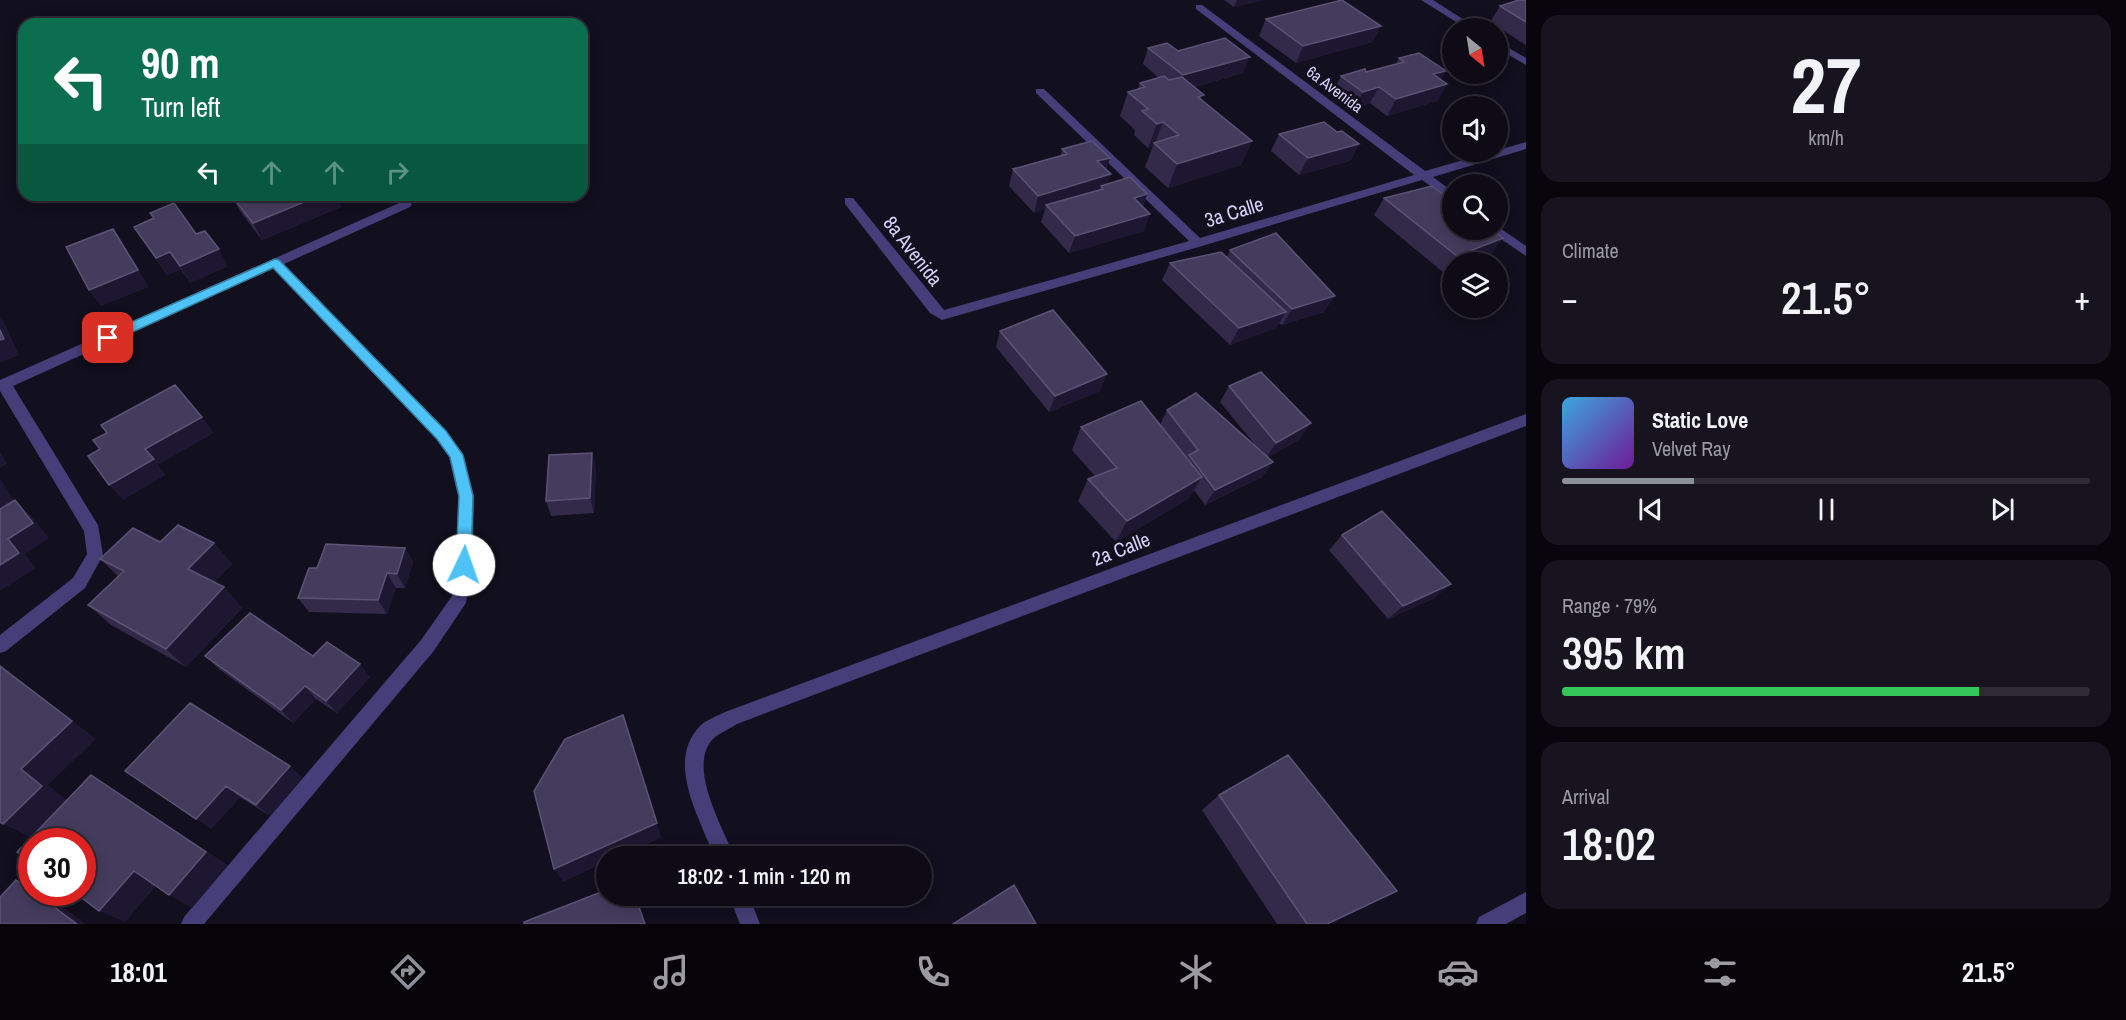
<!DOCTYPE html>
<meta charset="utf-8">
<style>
body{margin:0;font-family:"Archivo Narrow",sans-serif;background:#17141f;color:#f1f3f6;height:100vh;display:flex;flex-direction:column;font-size:22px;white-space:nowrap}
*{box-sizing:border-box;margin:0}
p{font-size:20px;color:#9b9ba1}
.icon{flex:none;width:33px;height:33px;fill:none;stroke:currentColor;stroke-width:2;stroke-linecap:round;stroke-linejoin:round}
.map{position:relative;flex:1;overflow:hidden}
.sheet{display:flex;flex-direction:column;gap:15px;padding:15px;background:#08060c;width:600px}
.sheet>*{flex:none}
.guide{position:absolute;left:18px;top:18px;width:570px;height:183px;border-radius:18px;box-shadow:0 3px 15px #0003,0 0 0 2px #2e2b35;background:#0b6e4f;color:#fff;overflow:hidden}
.needle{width:39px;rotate:150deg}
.buttons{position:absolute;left:1442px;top:18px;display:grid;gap:12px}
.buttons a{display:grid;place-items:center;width:66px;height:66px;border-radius:50%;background:#0e0b16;box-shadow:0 3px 15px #0003,0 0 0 2px #2e2b35;font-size:30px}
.speed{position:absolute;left:18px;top:828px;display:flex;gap:12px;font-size:30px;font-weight:700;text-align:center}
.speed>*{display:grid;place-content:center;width:78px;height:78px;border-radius:50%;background:#0e0b16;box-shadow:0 3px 15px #0003,0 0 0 2px #2e2b35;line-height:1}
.speed .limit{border:9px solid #d22;background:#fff;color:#111}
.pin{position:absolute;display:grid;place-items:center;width:51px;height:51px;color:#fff;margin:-26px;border-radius:12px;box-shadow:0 3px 9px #0006}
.me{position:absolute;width:66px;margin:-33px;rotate:3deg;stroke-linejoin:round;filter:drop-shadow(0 0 4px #0008)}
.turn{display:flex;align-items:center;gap:21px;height:126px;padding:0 24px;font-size:27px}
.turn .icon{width:78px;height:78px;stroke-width:2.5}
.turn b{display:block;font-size:42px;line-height:51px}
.lanes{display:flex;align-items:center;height:57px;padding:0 24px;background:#0003;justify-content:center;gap:30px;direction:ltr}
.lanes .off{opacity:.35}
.big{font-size:45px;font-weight:600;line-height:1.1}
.sheet .tile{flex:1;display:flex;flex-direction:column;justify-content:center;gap:9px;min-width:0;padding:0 21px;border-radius:18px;background:#17141f}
.sheet .dial{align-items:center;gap:0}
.dial b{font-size:78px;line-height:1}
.song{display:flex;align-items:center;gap:18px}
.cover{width:72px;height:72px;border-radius:9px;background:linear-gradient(135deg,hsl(200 70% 55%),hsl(280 70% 35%))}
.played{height:6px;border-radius:3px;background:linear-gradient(90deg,#8c9099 25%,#2e2b35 25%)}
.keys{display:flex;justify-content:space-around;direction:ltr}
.heat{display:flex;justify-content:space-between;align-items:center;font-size:33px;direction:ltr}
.charge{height:9px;border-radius:4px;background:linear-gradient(90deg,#34c759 79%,#2e2b35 0)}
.trip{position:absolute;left:596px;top:846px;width:336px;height:60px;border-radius:30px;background:#0e0b16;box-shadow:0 3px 15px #0003,0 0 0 2px #2e2b35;font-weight:600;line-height:60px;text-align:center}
.tab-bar{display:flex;height:96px;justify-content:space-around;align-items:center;background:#060409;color:#9b9ba1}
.tab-bar .icon{width:42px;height:42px}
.tab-bar .on{color:#8c9099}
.tab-bar b{font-size:27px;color:#f1f3f6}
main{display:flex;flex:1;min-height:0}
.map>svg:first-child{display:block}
</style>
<main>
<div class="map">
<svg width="1526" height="924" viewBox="0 0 1526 924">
<rect width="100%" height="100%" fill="#120f1e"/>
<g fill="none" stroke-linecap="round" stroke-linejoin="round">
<path fill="#453e78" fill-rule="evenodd" d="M1421,0H1433L1477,28H1466Z
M1196,5H1202L1425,171L1526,142V149L1433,177L1452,191V201L1422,180L1202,246L942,320L930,313L845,204V198H853L944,310L1189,241L1036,93V89H1044L1200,238L1414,175L1196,9Z
M1497,41L1526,58V65L1497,48Z
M406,200L412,204L410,207L284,264L446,431L463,455L474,496L473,549L466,603L433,652L204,924H181L184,917L421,640L452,596L457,549L458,496L449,457L436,439L274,268L13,386L98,525L103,555L85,588L6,651L0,653V635L73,578L87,554L84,531L0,391V380Z
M1497,226L1526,246V256L1492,233L1490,230H1497Z
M1526,414V426L737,724C730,729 719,733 713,739C687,766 722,826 734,856H714C700,818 665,762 700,726C706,720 717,716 725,712Z
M1526,892V913L1506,924H1476L1479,917Z
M729,896H749L760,924H740Z"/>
</g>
<path fill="#332a4a" d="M1224,0H1263L1234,7Z
M1526,0V45L1490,22L1500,6Z
M1266,19L1381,26L1372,42L1296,63L1259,36Z
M1148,48L1178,51L1243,73L1195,87L1202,100L1252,141L1241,165L1168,188L1145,167L1153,146L1148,148L1134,135L1135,130L1120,116L1128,92L1138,89L1140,83L1159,78L1143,64Z
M1399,58L1446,71L1440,80L1447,84L1437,101L1387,116L1370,103L1354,108L1333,92L1341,76L1366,72L1396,64Z
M1337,132L1359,144L1350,161L1299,175L1271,151L1279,134Z
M1062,149L1110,158L1106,170L1108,184L1147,194L1143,206L1144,231L1069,253L1041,222L1045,209L1034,213L1009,186L1013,169L1061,156Z
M231,195L341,207L262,240L240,211Z
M1384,198L1503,238L1490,255L1472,262H1452V270L1444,273L1374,215Z
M150,213L228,266L190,283L181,269L167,275L134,227L154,218Z
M1230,250L1324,312L1282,325L1279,323L1276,328L1230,345L1162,280L1170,263L1227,257Z
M1000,331L1100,391L1049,412L996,347Z
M1229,386L1300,439L1268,457L1273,462L1262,477L1205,505L1194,490L1188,499L1116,542L1078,501L1088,479L1095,476L1072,450L1081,427L1160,425L1167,410L1256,446L1220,402Z
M596,468L594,513L551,516L546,501Z
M1342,535L1435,598L1388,619L1329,550Z
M160,542L214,543L232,564L214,582L224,587L242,608L186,667L111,625L88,605L118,576L100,559Z
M405,548L413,562L405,588H396L387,614L309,612L298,598L317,568Z
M205,656H313L370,677L337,713L316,699L293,723L219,669Z
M190,703L302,777L270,816L240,797L211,829Z
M1219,795L1397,891L1328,924H1277L1202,810Z"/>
<path fill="#1e1731" d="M1237,0H1263L1234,7Z
M1381,26L1372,42L1296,63L1303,46Z
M1250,57L1243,73L1177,92L1183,75Z
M1446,71L1436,87L1433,74Z
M1447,84L1437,101L1387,116L1396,99Z
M1379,87L1370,103L1354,108L1363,92Z
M1163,122L1155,143H1154L1153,146L1148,148L1157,124Z
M1252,141L1241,165L1168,188L1177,164Z
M1359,144L1350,161L1299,175L1308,158Z
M1110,158L1105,175L1097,161Z
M1111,174L1105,191L1101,186L1098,193L1046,205L1045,209L1034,213L1038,196Z
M1147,194L1141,211L1134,198Z
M321,195H336L341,207L262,240L253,223Z
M383,195H393L384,199Z
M1150,214L1144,231L1069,253L1075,236Z
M113,229L149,287L101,306L89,290Z
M1503,238L1490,255L1472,262H1452L1457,256Z
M219,249L228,266L190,283L180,266Z
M170,252L181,269L167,275L156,258Z
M1452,263V270L1444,273Z
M1335,296L1324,312L1282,325L1292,309Z
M1286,312L1276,328L1230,345L1239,328Z
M0,318L4,322L19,355L0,363Z
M1107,374L1100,391L1049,412L1055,396Z
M202,417L214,433L158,465L166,475L123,500L109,485L145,449Z
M1311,423L1300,439L1266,458L1276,443Z
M0,452L7,464L0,468Z
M592,453L596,468L594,513L590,498Z
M1273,462L1262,477L1205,505L1215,490Z
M1202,477L1188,499L1116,542L1127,521Z
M0,478L15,502L0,510Z
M15,500L31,516L49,538L25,554L36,568L0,591V565L8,539Z
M214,543L232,564L207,590L188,569Z
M405,548L413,562L405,588L397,574Z
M387,573L396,588L387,614L378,600Z
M1451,584L1435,598L1388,619L1403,606Z
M224,587L242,608L186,667L166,649Z
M360,664L370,677L337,713L326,701Z
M0,665L96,739L48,785L69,802L32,838L3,824L21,769Z
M305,686L316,699L293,723L281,710Z
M290,766L302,777L270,816L256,805Z
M91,775L228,865L192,908L169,895Z
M226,786L240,797L211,829L196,819Z
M657,823L661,838L619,856H606V862L563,882L554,869Z
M134,871L158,884L125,922L99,911Z
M16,880L32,886V891Z
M34,892H42L86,924H77Z"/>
<path fill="#443c5d" stroke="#5c5376" stroke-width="1.5" d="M1342,0L1381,26L1303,46L1266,19Z
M1519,0H1526V22L1500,6Z
M1225,38L1250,57L1183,75L1148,48L1167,43L1178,51Z
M1419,53L1446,71L1433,74L1447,84L1396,99L1379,87L1363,92L1341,76L1365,69L1366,72L1404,62L1399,58Z
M1164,76L1169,80L1182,77L1204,95L1198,97L1252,141L1177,164L1154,143L1179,135L1163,122L1157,124L1142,111L1148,109L1128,92L1145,87L1140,83Z
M1324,122L1337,132L1342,131L1359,144L1308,158L1279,134Z
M1092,141L1110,158L1097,161L1111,174L1038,196L1013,169L1067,154L1062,149Z
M1130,177L1147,194L1134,198L1150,214L1075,236L1046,205L1103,189L1101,186Z
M1432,186L1452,201V230H1491L1503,238L1457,256L1384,198Z
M231,195H321L253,223Z
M174,203L196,234L205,231L219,249L180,266L170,252L156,258L134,227L154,218L150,213Z
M113,229L138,270L89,290L66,247Z
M1276,233L1335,296L1292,309L1230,250Z
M1221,252L1286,312L1239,328L1170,263Z
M1053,310L1107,374L1055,396L1000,331Z
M0,330L4,339L0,340Z
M1261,372L1311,423L1276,443L1229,386Z
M175,385L202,417L145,449L154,459L109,485L88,456L100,449L93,440L107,433L101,425Z
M1196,393L1273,462L1215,490L1189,455L1198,450L1167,410Z
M1141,401L1202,477L1127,521L1088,479L1117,468L1081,427Z
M592,453L590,498L546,501L549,455Z
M15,500L33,523L8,539L19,553L0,565V509Z
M1382,511L1451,584L1403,606L1342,535Z
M178,525L214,543L188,569L224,587L166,649L88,605L124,571L100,559L133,528L160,542Z
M326,544L405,548L397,574L387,573L378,600L298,598L309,568H317Z
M250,613L313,656L327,642L360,664L326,701L305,686L281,710L205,656Z
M0,666L72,721L21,769L42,786L3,824L0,822Z
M190,703L290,766L256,805L226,786L196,819L125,771Z
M623,715L657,823L554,869L534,791L565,739Z
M1288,755L1397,891L1327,924H1307L1219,795Z
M91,775L206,852L169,895L134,871L99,911L74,892H82V842H32V862L17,852Z
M16,880L32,891V892H34L77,924H0V897Z
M1014,885L1036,924H953Z
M606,890V896H635L645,924H524V922Z"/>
<path fill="#4fc3f7" stroke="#337fa1" stroke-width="1.5" d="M275,259L279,260L446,431L463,455L473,496L471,565L469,570L464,572L458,570L456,565L459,496L450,457L437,439L273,268L113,341H104L102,338L104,334Z"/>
<g text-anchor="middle" stroke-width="6" stroke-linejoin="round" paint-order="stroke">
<g font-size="16" fill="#d9d1fa" stroke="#120f1e">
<text transform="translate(1335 89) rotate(37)" y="6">6a Avenida</text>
</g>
<g font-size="20" fill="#d9d1fa" stroke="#120f1e">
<text transform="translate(1234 212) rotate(-17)" y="7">3a Calle</text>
<text transform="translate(913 251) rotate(52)" y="7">8a Avenida</text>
<text transform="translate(1121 549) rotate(-21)" y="7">2a Calle</text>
</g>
</g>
</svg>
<div class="buttons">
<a><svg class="needle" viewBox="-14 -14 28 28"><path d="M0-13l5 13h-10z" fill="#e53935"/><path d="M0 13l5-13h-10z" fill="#9b9ba1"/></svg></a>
<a><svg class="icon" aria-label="sound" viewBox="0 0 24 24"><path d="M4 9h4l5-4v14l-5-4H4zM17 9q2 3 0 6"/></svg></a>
<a><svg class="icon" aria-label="search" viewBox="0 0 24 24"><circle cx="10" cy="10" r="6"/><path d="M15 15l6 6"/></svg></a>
<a><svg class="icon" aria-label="layers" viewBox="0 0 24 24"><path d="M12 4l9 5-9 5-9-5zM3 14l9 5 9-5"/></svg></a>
</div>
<div class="speed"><div class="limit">30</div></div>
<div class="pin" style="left:108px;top:338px;background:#d93025"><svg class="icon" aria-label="arrive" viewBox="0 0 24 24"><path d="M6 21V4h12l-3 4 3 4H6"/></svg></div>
<svg class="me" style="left:464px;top:565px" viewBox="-20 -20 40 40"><circle r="19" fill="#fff"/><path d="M0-13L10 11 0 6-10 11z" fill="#4fc3f7"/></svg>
<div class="trip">18:02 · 1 min · 120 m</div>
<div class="guide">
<div class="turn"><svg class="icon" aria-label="left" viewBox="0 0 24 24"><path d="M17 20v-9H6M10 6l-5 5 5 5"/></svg><div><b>90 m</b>Turn left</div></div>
<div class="lanes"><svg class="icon" aria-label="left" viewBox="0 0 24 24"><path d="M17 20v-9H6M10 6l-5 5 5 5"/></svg><svg class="icon off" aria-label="ahead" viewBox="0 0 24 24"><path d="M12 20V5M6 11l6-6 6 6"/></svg><svg class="icon off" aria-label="ahead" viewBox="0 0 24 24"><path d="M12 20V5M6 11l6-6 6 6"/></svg><svg class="icon off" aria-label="right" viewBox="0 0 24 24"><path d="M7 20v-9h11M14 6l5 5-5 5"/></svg></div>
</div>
</div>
<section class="sheet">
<div class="tile dial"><b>27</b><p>km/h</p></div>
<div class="tile"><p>Climate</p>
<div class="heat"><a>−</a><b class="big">21.5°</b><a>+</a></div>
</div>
<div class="tile">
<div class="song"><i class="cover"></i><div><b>Static Love</b><p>Velvet Ray</p></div></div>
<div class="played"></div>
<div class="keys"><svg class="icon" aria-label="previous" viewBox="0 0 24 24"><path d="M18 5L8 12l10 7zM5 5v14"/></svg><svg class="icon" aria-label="pause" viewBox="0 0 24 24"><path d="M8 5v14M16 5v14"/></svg><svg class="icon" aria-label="next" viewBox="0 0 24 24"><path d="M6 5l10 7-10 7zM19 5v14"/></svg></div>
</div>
<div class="tile"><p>Range · 79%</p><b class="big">395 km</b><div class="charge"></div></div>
<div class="tile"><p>Arrival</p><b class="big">18:02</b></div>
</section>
</main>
<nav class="tab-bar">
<b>18:01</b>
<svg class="icon on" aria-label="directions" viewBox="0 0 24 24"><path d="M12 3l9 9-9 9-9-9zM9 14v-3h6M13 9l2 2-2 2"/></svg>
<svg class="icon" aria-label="music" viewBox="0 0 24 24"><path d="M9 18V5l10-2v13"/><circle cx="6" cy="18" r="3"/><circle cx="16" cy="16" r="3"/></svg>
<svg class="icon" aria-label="phone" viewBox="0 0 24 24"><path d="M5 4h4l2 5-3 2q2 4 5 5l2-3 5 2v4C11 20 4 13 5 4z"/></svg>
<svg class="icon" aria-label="climate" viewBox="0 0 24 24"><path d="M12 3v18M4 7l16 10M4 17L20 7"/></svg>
<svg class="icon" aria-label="car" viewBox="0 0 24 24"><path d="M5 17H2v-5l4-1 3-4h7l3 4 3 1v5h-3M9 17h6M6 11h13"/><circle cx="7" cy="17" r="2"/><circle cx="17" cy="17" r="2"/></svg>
<svg class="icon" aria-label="filters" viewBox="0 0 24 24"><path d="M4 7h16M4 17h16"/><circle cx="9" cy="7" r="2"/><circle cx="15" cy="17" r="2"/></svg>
<b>21.5°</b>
</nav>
